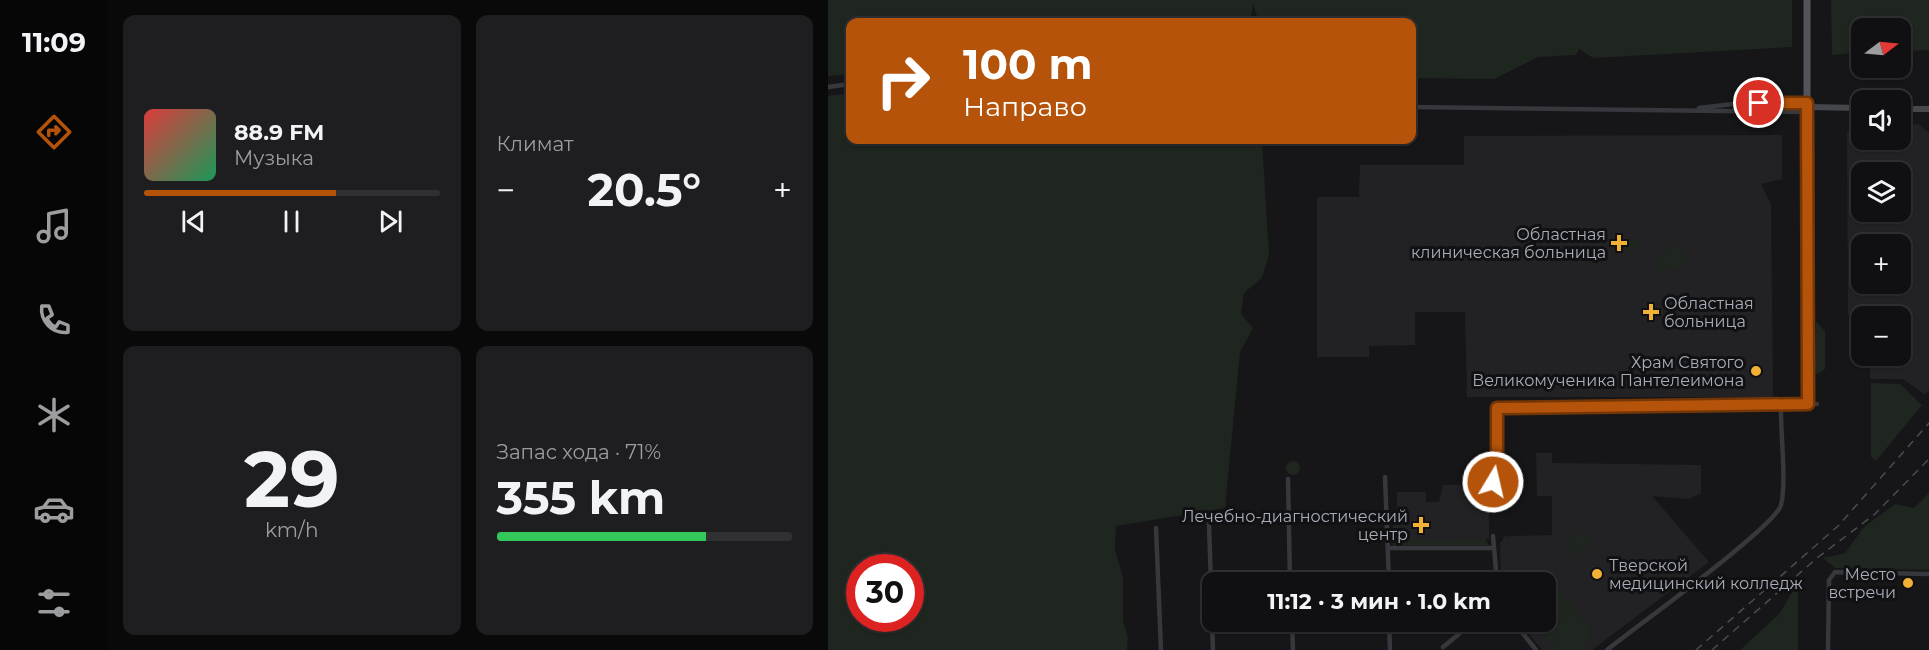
<!DOCTYPE html>
<html lang="ru">
<meta charset="utf-8">
<style>
body{margin:0;font-family:Montserrat,sans-serif;background:#1e1e20;color:#f1f3f6;height:100vh;display:flex;flex-direction:column;font-size:22px;white-space:nowrap}
*{box-sizing:border-box;margin:0}
p{font-size:20px;color:#9c9d9f}
.icon{flex:none;width:33px;height:33px;fill:none;stroke:currentColor;stroke-width:2;stroke-linecap:round;stroke-linejoin:round}
.map{position:relative;flex:1;overflow:hidden}
.sheet{display:flex;flex-direction:column;gap:15px;padding:15px;background:#09090a;width:720px}
.sheet>*{flex:none}
.top-card{position:absolute;left:18px;top:18px;width:570px;height:126px;border-radius:12px;box-shadow:0 2px 4px #0004,0 0 0 2px #303032;background:#b45309;color:#fff;overflow:hidden}
.needle{width:39px;rotate:74deg}
.tools{position:absolute;left:1023px;top:18px;display:grid;gap:12px}
.tools a{display:grid;place-items:center;width:60px;height:60px;border-radius:12px;background:#101012;box-shadow:0 2px 4px #0004,0 0 0 2px #303032;font-size:30px}
.speed{position:absolute;left:18px;top:554px;display:flex;gap:12px;font-size:30px;font-weight:700;text-align:center}
.speed>*{display:grid;place-content:center;width:78px;height:78px;border-radius:50%;background:#101012;box-shadow:0 2px 4px #0004,0 0 0 2px #303032;line-height:1}
.speed .limit{border:9px solid #d22;background:#fff;color:#111}
.pin{position:absolute;display:grid;place-items:center;width:51px;height:51px;color:#fff;margin:-26px;border:3px solid #fff;border-radius:50%;box-shadow:0 2px 6px #0007}
.me{position:absolute;width:66px;margin:-33px;rotate:9deg;stroke-linejoin:round;filter:drop-shadow(0 0 4px #0008)}
.turn{display:flex;align-items:center;gap:21px;height:126px;padding:0 18px;font-size:27px}
.turn .icon{width:78px;height:78px;stroke-width:2.5}
.turn b{display:block;font-size:42px;line-height:51px}
.big{font-size:45px;font-weight:700;line-height:1.1}
.sheet .widget{flex:1;display:flex;flex-direction:column;justify-content:center;gap:9px;min-width:0;padding:0 21px;border-radius:12px;background:#1e1e20}
.sheet .dial{align-items:center;gap:0}
.dial b{font-size:78px;line-height:1}
.song{display:flex;align-items:center;gap:18px}
.cover{width:72px;height:72px;border-radius:9px;background:linear-gradient(135deg,hsl(0 70% 55%),hsl(150 70% 35%))}
.played{height:6px;border-radius:3px;background:linear-gradient(90deg,#b45309 65%,#303032 65%)}
.keys{display:flex;justify-content:space-around;direction:ltr}
.heat{display:flex;justify-content:space-between;align-items:center;font-size:33px;direction:ltr}
.charge{height:9px;border-radius:4px;background:linear-gradient(90deg,#34c759 71%,#303032 0)}
.sheet .tiles{flex:1;display:grid;gap:15px;grid-template-columns:repeat(2,1fr)}
.trip{position:absolute;left:374px;top:572px;width:354px;height:60px;border-radius:12px;background:#101012;box-shadow:0 2px 4px #0004,0 0 0 2px #303032;font-weight:700;line-height:60px;text-align:center}
main{display:flex;flex:1;min-height:0}
.dock{display:flex;flex-direction:column;width:108px;justify-content:space-around;align-items:center;background:#060607;color:#9c9d9f}
.dock .icon{width:42px;height:42px}
.dock .on{color:#b45309}
.dock b{font-size:27px;color:#f1f3f6}
.map>svg:first-child{display:block}
</style>
<main>
<nav class="dock">
<b>11:09</b>
<svg class="icon on" aria-label="directions" viewBox="0 0 24 24"><path d="M12 3l9 9-9 9-9-9zM9 14v-3h6M13 9l2 2-2 2"/></svg>
<svg class="icon" aria-label="music" viewBox="0 0 24 24"><path d="M9 18V5l10-2v13"/><circle cx="6" cy="18" r="3"/><circle cx="16" cy="16" r="3"/></svg>
<svg class="icon" aria-label="phone" viewBox="0 0 24 24"><path d="M5 4h4l2 5-3 2q2 4 5 5l2-3 5 2v4C11 20 4 13 5 4z"/></svg>
<svg class="icon" aria-label="climate" viewBox="0 0 24 24"><path d="M12 3v18M4 7l16 10M4 17L20 7"/></svg>
<svg class="icon" aria-label="car" viewBox="0 0 24 24"><path d="M5 17H2v-5l4-1 3-4h7l3 4 3 1v5h-3M9 17h6M6 11h13"/><circle cx="7" cy="17" r="2"/><circle cx="17" cy="17" r="2"/></svg>
<svg class="icon" aria-label="filters" viewBox="0 0 24 24"><path d="M4 7h16M4 17h16"/><circle cx="9" cy="7" r="2"/><circle cx="15" cy="17" r="2"/></svg>
</nav>
<section class="sheet">
<div class="tiles">
<div class="widget">
<div class="song"><i class="cover"></i><div><b>88.9 FM</b><p>Музыка</p></div></div>
<div class="played"></div>
<div class="keys"><svg class="icon" aria-label="previous" viewBox="0 0 24 24"><path d="M18 5L8 12l10 7zM5 5v14"/></svg><svg class="icon" aria-label="pause" viewBox="0 0 24 24"><path d="M8 5v14M16 5v14"/></svg><svg class="icon" aria-label="next" viewBox="0 0 24 24"><path d="M6 5l10 7-10 7zM19 5v14"/></svg></div>
</div>
<div class="widget"><p>Климат</p>
<div class="heat"><a>−</a><b class="big">20.5°</b><a>+</a></div>
</div>
<div class="widget dial"><b>29</b><p>km/h</p></div>
<div class="widget"><p>Запас хода · 71%</p><b class="big">355 km</b><div class="charge"></div></div>
</div>
</section>
<div class="map">
<svg width="1101" height="650" viewBox="0 0 1101 650">
<rect width="100%" height="100%" fill="#161618"/>
<path fill="#222225" fill-rule="evenodd" d="M1090,124L1101,133V390L1097,395L1075,379H1042V356H1072V316H1034L1033,323L1020,314L1019,131L1033,130L1034,140H1072L1073,126ZM1034,172H1072V212H1034ZM1034,244H1072V284H1034Z
M954,135V179L933,184L943,204L945,397H639L637,312H587V345L541,346V357H489V197H531L532,165H636V136Z
M708,453H724V463L873,465V493L861,499L824,496L881,562L764,650H714L690,621H717V582H673L672,542L675,541V537L680,536L681,541V536L724,535V496H709Z
M661,484V539L569,541V492H598V502H611L615,485Z"/>
<path fill="#1e261f" fill-rule="evenodd" d="M0,0H964V47L765,58L751,49L748,55L710,57L666,79L584,78V22H431L425,4L422,22H22V74L0,76Z
M1003,0H1101V50L1073,51L1072,28H1034L1033,52L1004,55Z
M22,93V140H434L441,255L434,278L416,293L413,314L425,328L412,352L397,508L288,526L287,550L295,577V621L300,637L299,650H0V96ZM32,567H82V618H32Z
M809,238L814,240L813,246L801,251L797,249V242Z
M849,245L853,247L859,265L834,272L829,262L831,255Z
M988,322L997,331V369L990,374L986,373Z
M1043,383L1072,384L1094,405L1048,461L1043,457Z
M458 468a7 7 0 1 1 14 0a7 7 0 1 1-14 0Z
M1101,493V570L1007,568L995,558L1017,553L1036,527L1067,504L1086,508Z
M569,520L574,536L597,540L657,539L661,545H565V521Z
M753,531L763,543L747,557L737,545Z
M707,573L723,578L759,624L762,635L755,650H728L704,621H717V582H691Z
M970,582V650H912L952,613Z"/>
<g fill="none" stroke-linecap="round" stroke-linejoin="round">
<path stroke="#37383d" stroke-width="4.5" d="M0,87L22,84
M584,107L979,112L980,404
M871,108L905,104L979,103
M557,477L561,582
M460,479L462,582
M665,482L669,452V408L989,404
M381,524L384,617
M328,528L333,650
M665,536L669,582
M561,548H666
M384,621L385,650
M464,621L465,650
M561,621L562,650
M685,621L708,650
M615,647L647,621
M779,650C806,628 947,527 953,505C959,481 952,432 953,404
M1000,650L1001,580L1007,572L1101,574"/>
<path stroke="#45474d" stroke-width="6" d="M979,107L1034,108
M1072,109H1101"/>
<path stroke="#53555c" stroke-width="7" d="M979,0V112"/>
<path stroke="#4a4c52" stroke-width="1.5" stroke-dasharray="8 6" stroke-linecap="butt" d="M868,650L1010,526L1101,423
M884,650L989,558L1047,514L1101,459"/>
</g>
<g fill="none" stroke-linecap="round" stroke-linejoin="round">
<defs>
<path id="route" d="M665,482L669,452V408L980,404L979,103H931"/>
</defs>
<use href="#route" stroke="#753606" stroke-width="15"/>
<use href="#route" stroke="#b45309" stroke-width="10"/>
</g>
<g fill="#f2b134" stroke="#111113" stroke-width="2">
<path d="M788 234h6v6h6v6h-6v6h-6v-6h-6v-6h6z"/>
<path d="M820 303h6v6h6v6h-6v6h-6v-6h-6v-6h6z"/>
<circle cx="928" cy="371" r="6"/>
<path d="M590 516h6v6h6v6h-6v6h-6v-6h-6v-6h6z"/>
<circle cx="769" cy="574" r="6"/>
<circle cx="1080" cy="583" r="6"/>
</g>
<g text-anchor="middle" stroke-width="6" stroke-linejoin="round" paint-order="stroke">
<g font-size="16" fill="#a8adb8" stroke="#111113" text-anchor="end">
<text x="778" y="240">Областная<tspan x="778" dy="18">клиническая больница</tspan></text>
<text x="836" y="309" text-anchor="start">Областная<tspan x="836" dy="18">больница</tspan></text>
<text x="916" y="368">Храм Святого<tspan x="916" dy="18">Великомученика Пантелеимона</tspan></text>
<text x="580" y="522">Лечебно-диагностический<tspan x="580" dy="18">центр</tspan></text>
<text x="781" y="571" text-anchor="start">Тверской<tspan x="781" dy="18">медицинский колледж</tspan></text>
<text x="1068" y="580">Место<tspan x="1068" dy="18">встречи</tspan></text>
</g>
</g>
</svg>
<div class="tools">
<a><svg class="needle" viewBox="-14 -14 28 28"><path d="M0-13l5 13h-10z" fill="#e53935"/><path d="M0 13l5-13h-10z" fill="#9c9d9f"/></svg></a>
<a><svg class="icon" aria-label="sound" viewBox="0 0 24 24"><path d="M4 9h4l5-4v14l-5-4H4zM17 9q2 3 0 6"/></svg></a>
<a><svg class="icon" aria-label="layers" viewBox="0 0 24 24"><path d="M12 4l9 5-9 5-9-5zM3 14l9 5 9-5"/></svg></a>
<a>+</a>
<a>−</a>
</div>
<div class="speed"><div class="limit">30</div></div>
<div class="pin" style="left:931px;top:103px;background:#d93025"><svg class="icon" aria-label="arrive" viewBox="0 0 24 24"><path d="M6 21V4h12l-3 4 3 4H6"/></svg></div>
<svg class="me" style="left:665px;top:482px" viewBox="-20 -20 40 40"><circle r="17" fill="#b45309" stroke="#fff" stroke-width="3"/><path d="M0-11L8 9 0 5-8 9z" fill="#fff"/></svg>
<div class="trip">11:12 · 3 мин · 1.0 km</div>
<div class="top-card">
<div class="turn"><svg class="icon" aria-label="right" viewBox="0 0 24 24"><path d="M7 20v-9h11M14 6l5 5-5 5"/></svg><div><b>100 m</b>Направо</div></div>
</div>
</div>
</main>
